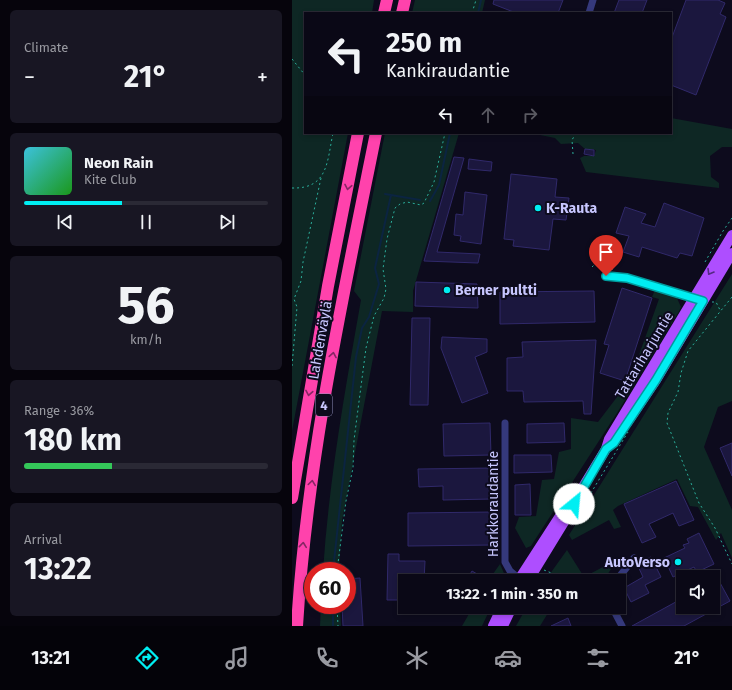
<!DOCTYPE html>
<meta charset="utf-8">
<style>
body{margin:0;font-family:"Fira Sans",sans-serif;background:#181623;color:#f1f3f6;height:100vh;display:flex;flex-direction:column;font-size:15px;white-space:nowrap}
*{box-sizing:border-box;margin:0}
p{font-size:13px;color:#999aa1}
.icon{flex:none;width:22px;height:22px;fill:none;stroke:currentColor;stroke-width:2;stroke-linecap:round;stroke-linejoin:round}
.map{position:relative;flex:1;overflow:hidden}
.side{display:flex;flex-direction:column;gap:10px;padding:10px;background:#06040c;width:292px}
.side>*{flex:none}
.top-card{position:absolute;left:12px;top:12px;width:368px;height:122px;border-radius:0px;box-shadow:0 2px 6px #0003,0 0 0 1px #2a2935;background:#0a0816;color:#f1f3f6;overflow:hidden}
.buttons{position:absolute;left:384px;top:570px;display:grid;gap:8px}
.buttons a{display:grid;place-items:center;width:44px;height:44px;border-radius:0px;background:#0a0816;box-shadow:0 2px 6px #0003,0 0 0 1px #2a2935;font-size:20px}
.speed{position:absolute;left:12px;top:562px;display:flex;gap:8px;font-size:20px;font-weight:700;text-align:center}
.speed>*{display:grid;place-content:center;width:52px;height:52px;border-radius:50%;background:#0a0816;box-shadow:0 2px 6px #0003,0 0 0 1px #2a2935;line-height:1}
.speed .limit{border:6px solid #d22;background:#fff;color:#111}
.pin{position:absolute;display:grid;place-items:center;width:34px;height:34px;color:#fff;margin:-41px -17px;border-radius:50% 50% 50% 0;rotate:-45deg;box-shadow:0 0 4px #0007}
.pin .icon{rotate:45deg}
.me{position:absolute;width:44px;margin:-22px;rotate:28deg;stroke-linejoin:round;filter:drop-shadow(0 0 3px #0008)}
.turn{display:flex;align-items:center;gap:14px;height:84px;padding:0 16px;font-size:18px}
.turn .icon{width:52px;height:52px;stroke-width:2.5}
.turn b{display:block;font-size:28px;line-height:34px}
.lanes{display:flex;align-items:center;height:38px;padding:0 16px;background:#0003;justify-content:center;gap:20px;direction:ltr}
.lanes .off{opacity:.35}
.big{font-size:30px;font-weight:700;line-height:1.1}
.side .tile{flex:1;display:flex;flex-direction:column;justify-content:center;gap:6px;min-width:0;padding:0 14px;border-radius:6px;background:#181623}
.side .dial{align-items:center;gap:0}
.dial b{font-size:52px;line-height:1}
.song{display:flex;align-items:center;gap:12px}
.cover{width:48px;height:48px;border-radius:6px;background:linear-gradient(135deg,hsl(190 70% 55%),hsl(120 70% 35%))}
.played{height:4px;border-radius:2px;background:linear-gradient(90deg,#00eef2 40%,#2a2935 40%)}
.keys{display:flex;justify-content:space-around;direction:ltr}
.heat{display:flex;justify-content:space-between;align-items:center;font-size:22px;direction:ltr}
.charge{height:6px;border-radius:3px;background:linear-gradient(90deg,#34c759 36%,#2a2935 0)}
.trip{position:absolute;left:106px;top:574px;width:228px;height:40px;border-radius:0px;background:#0a0816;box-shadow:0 2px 6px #0003,0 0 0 1px #2a2935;font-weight:700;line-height:40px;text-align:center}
.dock{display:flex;height:64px;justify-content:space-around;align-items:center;background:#040309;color:#999aa1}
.dock .icon{width:28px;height:28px}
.dock .on{color:#00eef2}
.dock b{font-size:18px;color:#f1f3f6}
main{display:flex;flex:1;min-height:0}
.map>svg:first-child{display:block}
</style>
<main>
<section class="side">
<div class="tile"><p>Climate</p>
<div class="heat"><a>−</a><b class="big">21°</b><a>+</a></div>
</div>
<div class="tile">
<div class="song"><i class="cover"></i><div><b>Neon Rain</b><p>Kite Club</p></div></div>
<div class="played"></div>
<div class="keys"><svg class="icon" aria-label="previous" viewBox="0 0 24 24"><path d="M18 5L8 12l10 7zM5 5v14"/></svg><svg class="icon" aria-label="pause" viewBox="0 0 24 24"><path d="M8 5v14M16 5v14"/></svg><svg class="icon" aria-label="next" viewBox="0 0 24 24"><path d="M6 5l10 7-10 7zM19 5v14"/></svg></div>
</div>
<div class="tile dial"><b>56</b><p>km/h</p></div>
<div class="tile"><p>Range · 36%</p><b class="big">180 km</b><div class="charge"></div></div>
<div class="tile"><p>Arrival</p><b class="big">13:22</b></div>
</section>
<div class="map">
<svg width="440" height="626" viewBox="0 0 440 626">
<rect width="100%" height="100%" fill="#0d0b1d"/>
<path fill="#0e2724" d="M0,0H82L80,13H13V133H56L0,431Z
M123,0H193L190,13H120Z
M379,118L440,129V147H430L418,156L419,177L427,183V188L294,172L288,158L292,156H302L304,150L293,149L286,143L269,144L263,138L238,133H379Z
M93,133H167L121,291V312L90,311L50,521L47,571H31C37,480 53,390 69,300L62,291Z
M440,274V401L426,407L412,447L440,510V558L429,533L424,540L406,507L398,506L385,479L326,506L321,510L329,527L322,529L317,520L280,540L277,535Z
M363,290L384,296L389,307L386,313L325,413L239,546L234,548L223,528L227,517L244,516L250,480L262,479L267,452L279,449V418L306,422L338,380L367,299L360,297Z
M275,550L292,577L326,559L315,575L307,581H256L255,578Z
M208,564L214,578V581H196Z
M29,605H48L49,626H28Z
M181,607H199L190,626H170Z
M241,607H254L256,613L248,626H224L233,610Z"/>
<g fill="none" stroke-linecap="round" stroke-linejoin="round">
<path stroke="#0b2441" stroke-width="2" d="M186,13L189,0
M93,194L99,195
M138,201L147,185L158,133
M41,571L64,357L70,328L77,317L87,284L83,268L99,195L128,200
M41,605V626"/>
</g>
<path fill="#1b173e" stroke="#30296a" d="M202,0H271L266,13H224L201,4Z
M327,0H355L350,13H322Z
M394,0H426L433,3L428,14L434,17L404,95L379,85V40Z
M293,149L302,150V156L292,154Z
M162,157L172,158L145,252L188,254L186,263L132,261Z
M177,159L200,162L199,171L176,169Z
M219,174L265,179L263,197L277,198L274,220L261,219L257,250L221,246L222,240L212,239Z
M173,192L195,195L189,244L168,241L169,236L162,235L164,214L171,215Z
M372,203L412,218L400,256L388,253L385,258L350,247L347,257L331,252L337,236L324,233L333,207L354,214L349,223L363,227Z
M124,282L185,284L186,308L123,306Z
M330,288L360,298L333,381L308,373L317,345L312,344Z
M302,291L303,322L208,324V292Z
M120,318H138L136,405H118Z
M150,337L195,339V352L183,357L196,393L170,403L149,348Z
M304,340L299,414H292L291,401L232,402L231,391H215V358L231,357L230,342Z
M198,423L199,455L152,456L151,424Z
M272,423L273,442L235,443V424Z
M440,443V476L428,448Z
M222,455H259L260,472L222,473Z
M200,468V499L151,500V486L127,487L126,469Z
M384,481L402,520L387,526L381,513L357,524L364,537L350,543L332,504Z
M238,484L239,515H223V485Z
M201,512V545L116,546V513Z
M407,533L422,564L405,572L402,567L381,577L372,558L393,548L391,545L397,543L395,539Z
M96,554H107V561H133L132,581H107V600H95Z
M359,557L369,577L353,585L357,593L339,602L332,588L351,577L345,564Z
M180,571L197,581H174Z
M68,578L71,626H51L50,605H55V579Z
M426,579L438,601L392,626H340L391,598V607H421V581Z
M132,607H153L154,613L132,614Z
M276,618L279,626H259Z"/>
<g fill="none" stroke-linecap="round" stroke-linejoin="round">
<path stroke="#2baf9c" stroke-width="1" stroke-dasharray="2 3" stroke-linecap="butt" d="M180,13L184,0
M0,59L13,75
M281,154L280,140L284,133
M0,188C36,189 35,162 41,133
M413,262L431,231L440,218
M300,267L302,265L323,270
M440,297L396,351L389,373L386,392L376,413L375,423L407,503L423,528L440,564
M420,302H424L428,310
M0,366L5,307L2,299L9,281L11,262L29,178
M291,506L336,432
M252,570L279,581
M45,571L54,501L61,468L62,440L74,348L82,316L92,298L94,289L91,269L95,239L103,208L108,204L115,202L129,205L132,203L142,182L153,133
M45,605L46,626"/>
<path stroke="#35397c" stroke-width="7" d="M297,13L301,0
M314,276L335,278L405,299
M213,423V562L218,571L230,581
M324,581L342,558
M320,607L330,626"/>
<path stroke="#ae4eff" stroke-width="10" d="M335,423L364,380L440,253
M226,581L268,516
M236,581L277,514L286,495L314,449L317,439L440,235
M201,626L210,607
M211,626L220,607"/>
<path stroke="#ff42ac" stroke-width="12" d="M92,13L95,0
M110,13L113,0
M0,498L36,286L66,133
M5,626C15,460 51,296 84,133"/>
</g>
<defs><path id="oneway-chevron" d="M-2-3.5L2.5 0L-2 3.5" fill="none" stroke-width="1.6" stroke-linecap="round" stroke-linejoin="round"/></defs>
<g stroke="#862664">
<use href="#oneway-chevron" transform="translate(56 187) rotate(101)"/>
<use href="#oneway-chevron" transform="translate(41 355) rotate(-80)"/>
<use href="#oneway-chevron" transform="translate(17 393) rotate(100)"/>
<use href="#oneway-chevron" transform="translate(20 483) rotate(-82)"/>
<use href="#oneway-chevron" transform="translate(11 545) rotate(-84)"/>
</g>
<use stroke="#552983" href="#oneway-chevron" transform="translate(418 272) rotate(121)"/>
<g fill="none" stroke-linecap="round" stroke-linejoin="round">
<defs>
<path id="route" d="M282,504L314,449L322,443L364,380L411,301L335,278L314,276"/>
</defs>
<use href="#route" stroke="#009b9d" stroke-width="10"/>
<use href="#route" stroke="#00eef2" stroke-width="7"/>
</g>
<g fill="#00eef2" stroke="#0d0b1d" stroke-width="1.5">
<circle cx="246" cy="208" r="4"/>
<circle cx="155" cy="290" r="4"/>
<circle cx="386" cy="562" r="4"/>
</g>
<g text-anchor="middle" stroke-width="4" stroke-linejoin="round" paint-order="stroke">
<rect fill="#0d0b1d" stroke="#908fbb" stroke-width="1" x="24" y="394" width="16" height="22" rx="3"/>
<g font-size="13" font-weight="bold" fill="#c8c7ff">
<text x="32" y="410">4</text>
</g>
<g font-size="14" font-weight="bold" fill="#c8c7ff" stroke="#0d0b1d" text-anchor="start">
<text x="254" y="213">K-Rauta</text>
<text x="163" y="295">Berner pultti</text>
<text x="378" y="567" text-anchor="end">AutoVerso</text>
</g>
<g font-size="14" fill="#c8c7ff" stroke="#0d0b1d">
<text transform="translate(28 340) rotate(-80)" y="5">Lahdenväylä</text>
<text transform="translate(352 355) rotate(-59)" y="5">Tattariharjuntie</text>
<text transform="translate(201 504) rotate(-90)" y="5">Harkkoraudantie</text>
</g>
</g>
</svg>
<div class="buttons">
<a><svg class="icon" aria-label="sound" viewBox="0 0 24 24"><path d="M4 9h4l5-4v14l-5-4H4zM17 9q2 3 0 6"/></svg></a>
</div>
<div class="speed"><div class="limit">60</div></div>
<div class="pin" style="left:314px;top:276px;background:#d93025"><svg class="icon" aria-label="arrive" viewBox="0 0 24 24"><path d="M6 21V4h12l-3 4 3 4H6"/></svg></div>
<svg class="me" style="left:282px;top:504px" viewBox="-20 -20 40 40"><circle r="19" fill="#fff"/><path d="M0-13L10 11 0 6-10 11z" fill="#00eef2"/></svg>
<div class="trip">13:22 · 1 min · 350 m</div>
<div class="top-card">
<div class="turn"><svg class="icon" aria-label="left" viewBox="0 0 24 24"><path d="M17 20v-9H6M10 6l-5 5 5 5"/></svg><div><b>250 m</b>Kankiraudantie</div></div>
<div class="lanes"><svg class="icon" aria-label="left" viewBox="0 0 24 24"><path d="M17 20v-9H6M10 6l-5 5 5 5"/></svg><svg class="icon off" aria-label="ahead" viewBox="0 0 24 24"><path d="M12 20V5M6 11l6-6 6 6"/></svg><svg class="icon off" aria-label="right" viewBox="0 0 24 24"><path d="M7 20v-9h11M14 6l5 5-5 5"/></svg></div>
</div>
</div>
</main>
<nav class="dock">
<b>13:21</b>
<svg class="icon on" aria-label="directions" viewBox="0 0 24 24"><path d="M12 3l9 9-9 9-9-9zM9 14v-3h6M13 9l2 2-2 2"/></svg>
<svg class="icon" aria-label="music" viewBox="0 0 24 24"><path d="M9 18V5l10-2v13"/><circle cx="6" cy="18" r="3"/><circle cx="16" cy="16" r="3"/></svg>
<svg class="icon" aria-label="phone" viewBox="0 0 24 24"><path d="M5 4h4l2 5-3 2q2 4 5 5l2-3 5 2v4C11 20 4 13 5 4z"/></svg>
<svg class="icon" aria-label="climate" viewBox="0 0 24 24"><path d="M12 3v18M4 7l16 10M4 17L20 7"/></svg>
<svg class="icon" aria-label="car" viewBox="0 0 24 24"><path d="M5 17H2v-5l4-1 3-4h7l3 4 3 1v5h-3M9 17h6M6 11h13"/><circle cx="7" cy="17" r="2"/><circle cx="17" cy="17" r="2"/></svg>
<svg class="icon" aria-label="filters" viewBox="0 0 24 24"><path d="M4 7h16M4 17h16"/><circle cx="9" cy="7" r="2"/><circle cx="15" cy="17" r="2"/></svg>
<b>21°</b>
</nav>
